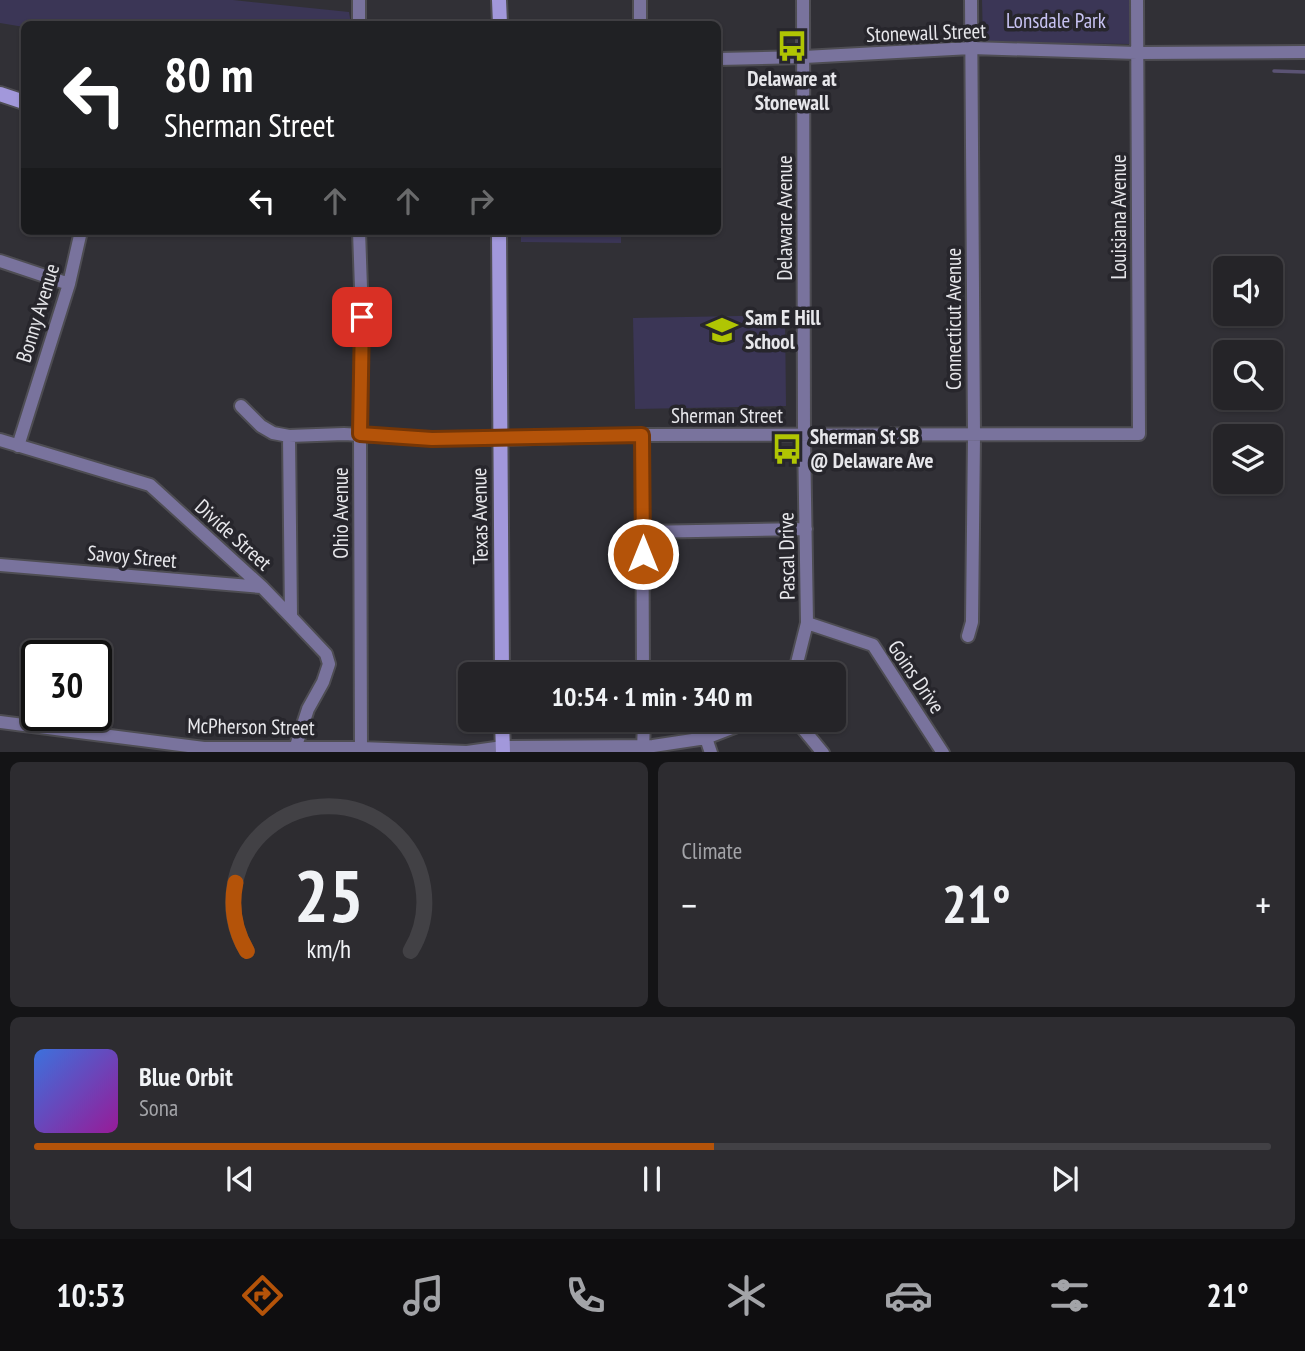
<!DOCTYPE html>
<meta charset="utf-8">
<style>
body{margin:0;font-family:"PT Sans Narrow",sans-serif;background:#2d2c30;color:#f1f3f6;height:100vh;display:flex;flex-direction:column;font-size:26px;white-space:nowrap}
*{box-sizing:border-box;margin:0}
p{font-size:23px;color:#a3a4a8}
.icon{flex:none;width:38px;height:38px;fill:none;stroke:currentColor;stroke-width:2;stroke-linecap:round;stroke-linejoin:round}
.map{position:relative;height:752px;overflow:hidden}
.sheet{display:flex;flex-direction:column;gap:10px;padding:10px;background:#141416;flex:1}
.sheet>*{flex:none}
.banner{position:absolute;left:21px;top:21px;width:700px;height:214px;border-radius:10px;box-shadow:0 2px 5px #0004,0 0 0 2px #424145;background:#202124;color:#fff;overflow:hidden}
.fabs{position:absolute;left:1213px;top:256px;display:grid;gap:14px}
.fabs a{display:grid;place-items:center;width:70px;height:70px;border-radius:10px;background:#252428;box-shadow:0 2px 5px #0004,0 0 0 2px #424145;font-size:35px}
.speed{position:absolute;left:21px;top:640px;display:flex;gap:14px;font-size:35px;font-weight:700;text-align:center}
.speed>*{display:grid;place-content:center;width:91px;height:91px;border-radius:50%;background:#252428;box-shadow:0 2px 5px #0004,0 0 0 2px #424145;line-height:1}
.speed .limit{border:4px solid #111;border-radius:10px;background:#fff;color:#111}
.pin{position:absolute;display:grid;place-items:center;width:60px;height:60px;color:#fff;margin:-30px;border-radius:14px;box-shadow:0 4px 10px #0006}
.me{position:absolute;width:77px;margin:-38px;rotate:0deg;stroke-linejoin:round;filter:drop-shadow(0 0 5px #0008)}
.turn{display:flex;align-items:center;gap:24px;height:147px;padding:0 28px;font-size:32px}
.turn .icon{width:91px;height:91px;stroke-width:2.5}
.turn b{display:block;font-size:49px;line-height:60px}
.lanes{display:flex;align-items:center;height:66px;padding:0 28px;background:#0003;justify-content:center;gap:35px;direction:ltr}
.lanes .off{opacity:.35}
.big{font-size:52px;font-weight:700;line-height:1.1}
.sheet .widget{flex:1;display:flex;flex-direction:column;justify-content:center;gap:10px;min-width:0;padding:0 24px;border-radius:10px;background:#2d2c30}
.sheet .dial{align-items:center;gap:0}
.dial svg{height:182px;overflow:visible;fill:none;stroke:#424145;stroke-width:7;stroke-linecap:round;text-anchor:middle}
.dial text{fill:#f1f3f6;stroke:none}
.song{display:flex;align-items:center;gap:21px}
.cover{width:84px;height:84px;border-radius:10px;background:linear-gradient(135deg,hsl(220 70% 55%),hsl(300 70% 35%))}
.played{height:7px;border-radius:4px;background:linear-gradient(90deg,#b45309 55%,#424145 55%)}
.keys{display:flex;justify-content:space-around;direction:ltr}
.heat{display:flex;justify-content:space-between;align-items:center;font-size:38px;direction:ltr}
.sheet .tiles{flex:1;display:grid;gap:10px;grid-template-columns:1fr 1fr}
.widget:last-child{grid-column:span 2}
.trip{position:absolute;left:458px;top:662px;width:388px;height:70px;border-radius:10px;background:#252428;box-shadow:0 2px 5px #0004,0 0 0 2px #424145;font-weight:700;line-height:70px;text-align:center}
.dock{display:flex;height:112px;justify-content:space-around;align-items:center;background:#0f0e10;color:#a3a4a8}
.dock .icon{width:49px;height:49px}
.dock .active{color:#b45309}
.dock b{font-size:32px;color:#f1f3f6}
.map>svg:first-child{display:block}
</style>
<div class="map">
<svg width="1305" height="753" viewBox="0 0 1305 753">
<rect width="100%" height="100%" fill="#313036"/>
<path fill="#3b3656" d="M0,0H233L349,12L351,24H24V27L0,23Z
M982,0H1129L1130,44L983,42Z
M521,231H621V243L521,242Z
M785,315L786,406L635,409L633,318Z"/>
<g fill="none" stroke-linecap="round" stroke-linejoin="round">
<path stroke="#5b5374" stroke-width="3.5" d="M1274,71L1305,72"/>
<defs>
<path id="street" d="M640,0V24
M359,24V0
M718,59L804,57L971,48L1137,53L1305,52
M359,231L362,317L360,434L361,753
M0,261L69,284
M241,406L261,426L273,433L289,436L344,434L432,439H500L642,435L1139,434L1137,0
M642,435L643,674
M289,436L291,617
M0,440L150,485L262,587L291,617L326,654L329,664L323,682L308,709L295,749
M18,446L69,284L81,231
M643,532L806,529
M0,565L261,587
M807,623L873,645L943,753
M968,636L972,622L974,436L971,0
M792,674L796,667L807,623L804,436L803,0
M795,719L823,753
M0,722L204,748H361L467,752L503,747L653,746L706,738L737,726L746,719
M706,738L711,753
M643,752L644,719"/>
<path id="secondary" d="M499,0L500,24
M0,94L24,102
M499,231L502,674
M502,719L503,753"/>
</defs>
<use href="#street" stroke="#4e4d53" stroke-width="16"/>
<use href="#secondary" stroke="#4e4d53" stroke-width="18"/>
<use href="#street" stroke="#79739d" stroke-width="12"/>
<use href="#secondary" stroke="#a298db" stroke-width="14"/>
</g>
<g fill="none" stroke-linecap="round" stroke-linejoin="round">
<defs>
<path id="route" d="M362,317L360,434L432,439L642,435L643,554"/>
</defs>
<use href="#route" stroke="#753606" stroke-width="18"/>
<use href="#route" stroke="#b45309" stroke-width="12"/>
</g>
<defs>
<symbol id="bus-bare" viewBox="-9 -9 18 18"><path d="M-5-6H5V4H4V6H2V4H-2V6H-4V4H-5ZM-3.5-4V0h7V-4ZM-3.5 1.2v1.5H-2V1.2ZM2 1.2v1.5H3.5V1.2Z" fill="#b0c503" stroke="#27262c" stroke-width="2.5" paint-order="stroke"/></symbol>
<symbol id="school-bare" viewBox="-9 -9 18 18"><path d="M0-5L7-2L0 1L-7-2ZM-4 1L0 2.5L4 1V4Q0 6-4 4Z" fill="#b0c503" stroke="#27262c" stroke-width="2.5" paint-order="stroke"/></symbol>
</defs>
<g fill-rule="evenodd">
<use href="#bus-bare" x="770" y="24" width="44" height="44"/>
<use href="#school-bare" x="700" y="308" width="44" height="44"/>
<use href="#bus-bare" x="765" y="427" width="44" height="44"/>
</g>
<g text-anchor="middle" stroke-width="7" stroke-linejoin="round" paint-order="stroke">
<g font-size="21" fill="#c8c3f3" stroke="#27262c">
<text x="1056" y="28">Lonsdale Park</text>
</g>
<g font-size="21" fill="#e7e7eb" stroke="#27262c">
<text transform="translate(926 33) rotate(-2)" y="7">Stonewall Street</text>
<text transform="translate(1119 217) rotate(-90)" y="7">Louisiana Avenue</text>
<text transform="translate(785 218) rotate(-90)" y="7">Delaware Avenue</text>
<text transform="translate(38 313) rotate(-73)" y="7">Bonny Avenue</text>
<text transform="translate(954 319) rotate(-90)" y="7">Connecticut Avenue</text>
<text x="727" y="423">Sherman Street</text>
<text transform="translate(341 513) rotate(-90)" y="7">Ohio Avenue</text>
<text transform="translate(480 516) rotate(-91)" y="7">Texas Avenue</text>
<text transform="translate(233 535) rotate(42)" y="7">Divide Street</text>
<text transform="translate(787 556) rotate(-91)" y="7">Pascal Drive</text>
<text transform="translate(132 557) rotate(5)" y="7">Savoy Street</text>
<text transform="translate(916 677) rotate(56)" y="7">Goins Drive</text>
<text transform="translate(251 727) rotate(1)" y="7">McPherson Street</text>
</g>
<g font-size="21" font-weight="bold" fill="#e7e7eb" stroke="#27262c" text-anchor="start">
<text x="792" y="86" text-anchor="middle">Delaware at<tspan x="792" dy="24">Stonewall</tspan></text>
<text x="745" y="325">Sam E Hill<tspan x="745" dy="24">School</tspan></text>
<text x="810" y="444">Sherman St SB<tspan x="810" dy="24">@ Delaware Ave</tspan></text>
</g>
</g>
</svg>
<div class="fabs">
<a><svg class="icon" aria-label="sound" viewBox="0 0 24 24"><path d="M4 9h4l5-4v14l-5-4H4zM17 9q2 3 0 6"/></svg></a>
<a><svg class="icon" aria-label="search" viewBox="0 0 24 24"><circle cx="10" cy="10" r="6"/><path d="M15 15l6 6"/></svg></a>
<a><svg class="icon" aria-label="layers" viewBox="0 0 24 24"><path d="M12 4l9 5-9 5-9-5zM3 14l9 5 9-5"/></svg></a>
</div>
<div class="speed"><div class="limit">30</div></div>
<div class="pin" style="left:362px;top:317px;background:#d93025"><svg class="icon" aria-label="arrive" viewBox="0 0 24 24"><path d="M6 21V4h12l-3 4 3 4H6"/></svg></div>
<svg class="me" style="left:643px;top:554px" viewBox="-20 -20 40 40"><circle r="17" fill="#b45309" stroke="#fff" stroke-width="3"/><path d="M0-11L8 9 0 5-8 9z" fill="#fff"/></svg>
<div class="trip">10:54 · 1 min · 340 m</div>
<div class="banner">
<div class="turn"><svg class="icon" aria-label="left" viewBox="0 0 24 24"><path d="M17 20v-9H6M10 6l-5 5 5 5"/></svg><div><b>80 m</b>Sherman Street</div></div>
<div class="lanes"><svg class="icon" aria-label="left" viewBox="0 0 24 24"><path d="M17 20v-9H6M10 6l-5 5 5 5"/></svg><svg class="icon off" aria-label="ahead" viewBox="0 0 24 24"><path d="M12 20V5M6 11l6-6 6 6"/></svg><svg class="icon off" aria-label="ahead" viewBox="0 0 24 24"><path d="M12 20V5M6 11l6-6 6 6"/></svg><svg class="icon off" aria-label="right" viewBox="0 0 24 24"><path d="M7 20v-9h11M14 6l5 5-5 5"/></svg></div>
</div>
</div>
<section class="sheet">
<div class="tiles">
<div class="widget dial"><svg viewBox="0 0 100 80">
<path d="M14 69A42 42 0 1 1 86 69"/>
<path d="M14 69A42 42 0 0 1 9 39" stroke="#b45309"/>
<text x="50" y="56" font-size="32" font-weight="700">25</text>
<text x="50" y="72" font-size="11">km/h</text>
</svg></div>
<div class="widget"><p>Climate</p>
<div class="heat"><a>−</a><b class="big">21°</b><a>+</a></div>
</div>
<div class="widget">
<div class="song"><i class="cover"></i><div><b>Blue Orbit</b><p>Sona</p></div></div>
<div class="played"></div>
<div class="keys"><svg class="icon" aria-label="previous" viewBox="0 0 24 24"><path d="M18 5L8 12l10 7zM5 5v14"/></svg><svg class="icon" aria-label="pause" viewBox="0 0 24 24"><path d="M8 5v14M16 5v14"/></svg><svg class="icon" aria-label="next" viewBox="0 0 24 24"><path d="M6 5l10 7-10 7zM19 5v14"/></svg></div>
</div>
</div>
</section>
<nav class="dock">
<b>10:53</b>
<svg class="icon active" aria-label="directions" viewBox="0 0 24 24"><path d="M12 3l9 9-9 9-9-9zM9 14v-3h6M13 9l2 2-2 2"/></svg>
<svg class="icon" aria-label="music" viewBox="0 0 24 24"><path d="M9 18V5l10-2v13"/><circle cx="6" cy="18" r="3"/><circle cx="16" cy="16" r="3"/></svg>
<svg class="icon" aria-label="phone" viewBox="0 0 24 24"><path d="M5 4h4l2 5-3 2q2 4 5 5l2-3 5 2v4C11 20 4 13 5 4z"/></svg>
<svg class="icon" aria-label="climate" viewBox="0 0 24 24"><path d="M12 3v18M4 7l16 10M4 17L20 7"/></svg>
<svg class="icon" aria-label="car" viewBox="0 0 24 24"><path d="M5 17H2v-5l4-1 3-4h7l3 4 3 1v5h-3M9 17h6M6 11h13"/><circle cx="7" cy="17" r="2"/><circle cx="17" cy="17" r="2"/></svg>
<svg class="icon" aria-label="filters" viewBox="0 0 24 24"><path d="M4 7h16M4 17h16"/><circle cx="9" cy="7" r="2"/><circle cx="15" cy="17" r="2"/></svg>
<b>21°</b>
</nav>
